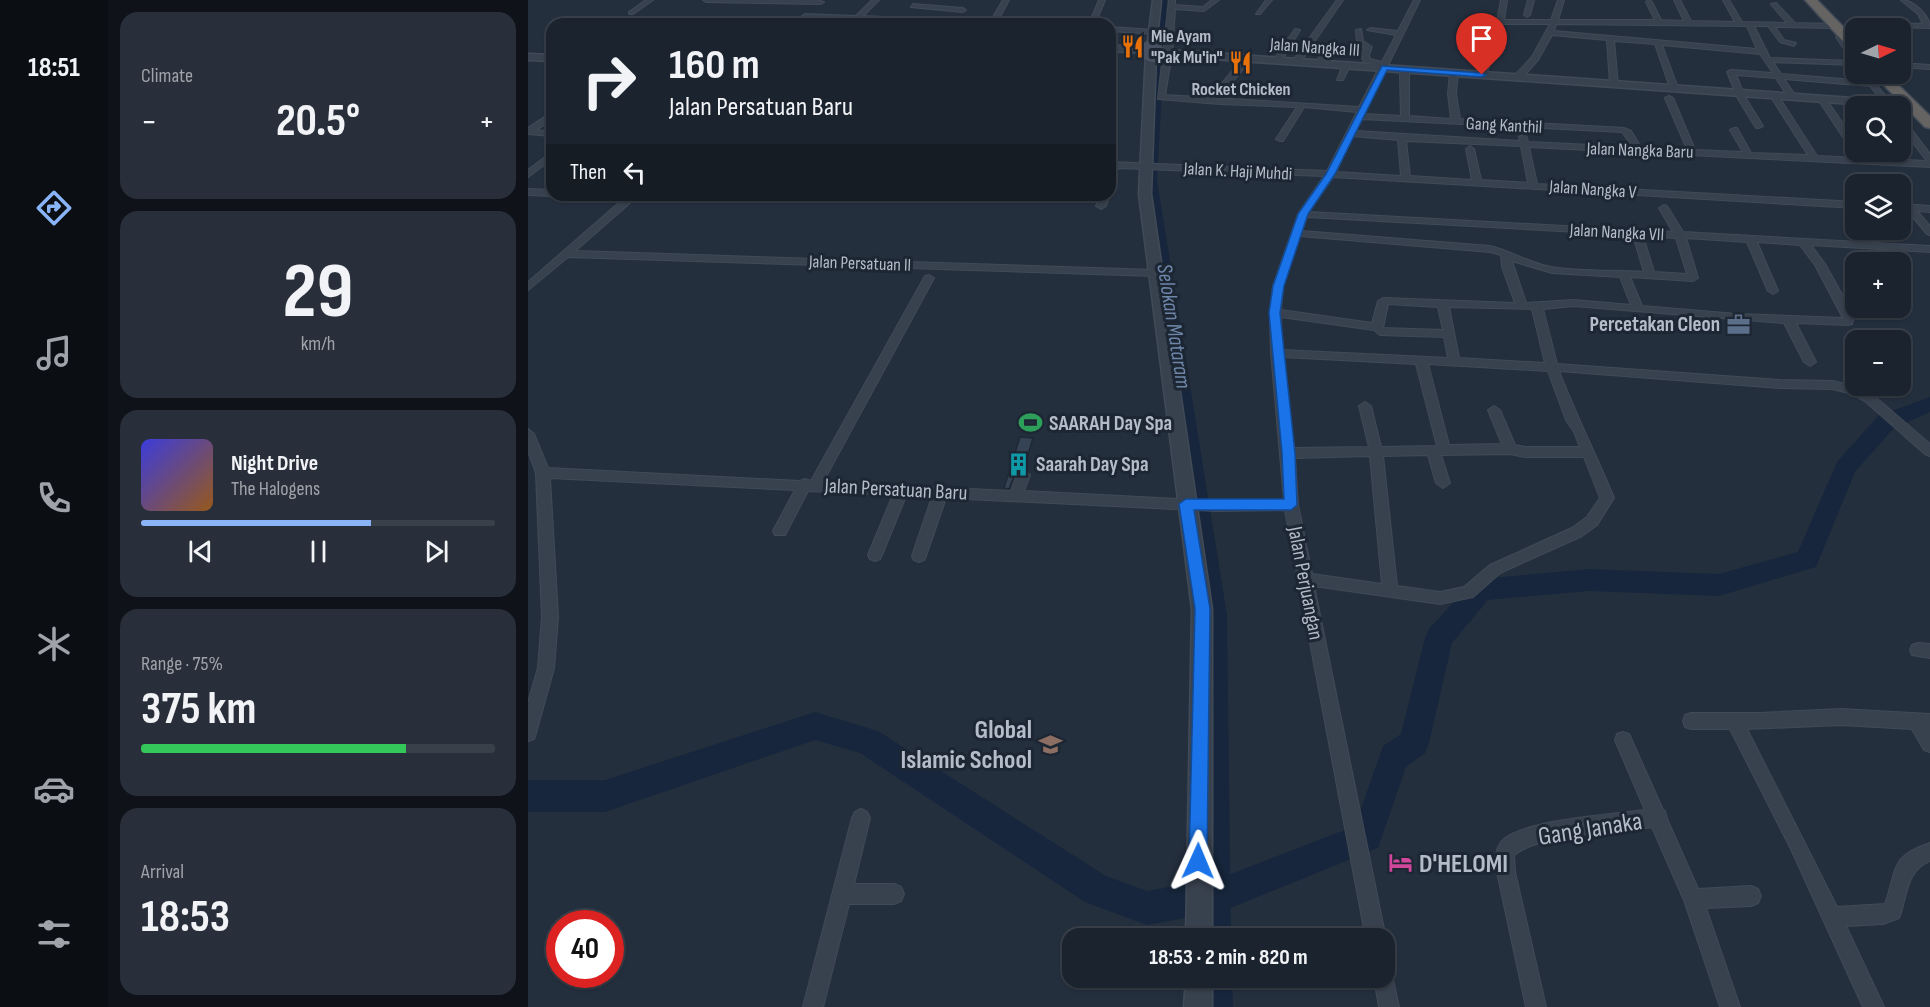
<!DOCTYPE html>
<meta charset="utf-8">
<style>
body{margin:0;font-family:"Sofia Sans Condensed",sans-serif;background:#282f3a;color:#f1f3f6;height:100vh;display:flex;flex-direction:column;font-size:22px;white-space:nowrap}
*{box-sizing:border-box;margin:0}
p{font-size:20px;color:#a0a4aa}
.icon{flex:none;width:33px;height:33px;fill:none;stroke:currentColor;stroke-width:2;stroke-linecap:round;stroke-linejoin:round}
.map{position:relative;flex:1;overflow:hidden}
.panel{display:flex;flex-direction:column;gap:12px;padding:12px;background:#0f1319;width:420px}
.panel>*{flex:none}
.hud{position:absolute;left:18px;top:18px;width:570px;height:183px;border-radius:18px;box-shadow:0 2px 4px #0004,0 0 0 2px #39404a;background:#1b232e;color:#f1f3f6;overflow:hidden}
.needle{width:39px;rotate:85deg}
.tools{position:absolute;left:1317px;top:18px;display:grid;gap:12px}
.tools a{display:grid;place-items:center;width:66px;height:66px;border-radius:12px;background:#1b232e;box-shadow:0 2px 4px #0004,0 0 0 2px #39404a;font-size:30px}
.speed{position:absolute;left:18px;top:910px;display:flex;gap:12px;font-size:30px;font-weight:700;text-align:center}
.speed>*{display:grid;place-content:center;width:78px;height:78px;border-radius:50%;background:#1b232e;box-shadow:0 2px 4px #0004,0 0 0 2px #39404a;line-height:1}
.speed .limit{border:9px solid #d22;background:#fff;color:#111}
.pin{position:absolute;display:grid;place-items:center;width:51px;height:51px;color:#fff;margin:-62px -26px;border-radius:50% 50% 50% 0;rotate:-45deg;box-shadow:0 0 6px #0007}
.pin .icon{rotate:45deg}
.me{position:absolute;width:66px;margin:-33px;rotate:1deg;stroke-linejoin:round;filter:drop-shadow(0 0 4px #0008)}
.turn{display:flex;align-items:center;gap:21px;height:126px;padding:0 24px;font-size:27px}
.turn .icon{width:78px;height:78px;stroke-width:2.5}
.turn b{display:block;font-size:42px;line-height:51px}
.then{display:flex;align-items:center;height:57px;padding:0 24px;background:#0003;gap:12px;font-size:22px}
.big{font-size:45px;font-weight:700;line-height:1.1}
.panel .widget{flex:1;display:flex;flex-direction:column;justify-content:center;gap:9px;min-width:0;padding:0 21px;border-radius:18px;background:#282f3a}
.panel .dial{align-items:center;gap:0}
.dial b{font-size:78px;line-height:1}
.song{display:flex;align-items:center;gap:18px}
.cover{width:72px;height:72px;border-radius:9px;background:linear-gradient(135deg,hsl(240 70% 55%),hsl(30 70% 35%))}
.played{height:6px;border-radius:3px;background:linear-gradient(90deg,#8ab4f8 65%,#39404a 65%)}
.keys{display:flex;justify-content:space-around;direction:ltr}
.heat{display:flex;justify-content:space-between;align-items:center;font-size:33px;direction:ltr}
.charge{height:9px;border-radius:4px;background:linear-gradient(90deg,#34c759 75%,#39404a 0)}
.trip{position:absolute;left:534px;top:928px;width:333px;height:60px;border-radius:18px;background:#1b232e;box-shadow:0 2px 4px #0004,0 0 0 2px #39404a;font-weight:700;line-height:60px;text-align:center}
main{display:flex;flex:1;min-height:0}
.menu{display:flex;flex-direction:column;width:108px;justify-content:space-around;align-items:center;background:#0b0e12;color:#a0a4aa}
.menu .icon{width:42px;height:42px}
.menu .active{color:#8ab4f8}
.menu b{font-size:27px;color:#f1f3f6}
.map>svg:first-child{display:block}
</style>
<main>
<nav class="menu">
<b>18:51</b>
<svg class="icon active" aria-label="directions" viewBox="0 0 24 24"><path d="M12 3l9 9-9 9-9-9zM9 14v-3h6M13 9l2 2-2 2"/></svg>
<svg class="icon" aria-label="music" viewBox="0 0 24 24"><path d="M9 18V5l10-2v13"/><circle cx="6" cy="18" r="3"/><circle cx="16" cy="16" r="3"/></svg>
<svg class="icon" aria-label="phone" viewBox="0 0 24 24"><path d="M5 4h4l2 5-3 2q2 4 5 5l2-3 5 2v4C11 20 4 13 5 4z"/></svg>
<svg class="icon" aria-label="climate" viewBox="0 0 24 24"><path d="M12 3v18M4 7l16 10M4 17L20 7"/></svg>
<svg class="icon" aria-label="car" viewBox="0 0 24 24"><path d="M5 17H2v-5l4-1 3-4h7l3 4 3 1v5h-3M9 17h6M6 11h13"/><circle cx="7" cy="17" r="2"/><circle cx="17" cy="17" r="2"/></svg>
<svg class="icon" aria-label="filters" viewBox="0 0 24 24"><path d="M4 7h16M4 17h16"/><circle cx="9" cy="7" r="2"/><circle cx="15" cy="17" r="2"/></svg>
</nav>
<section class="panel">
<div class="widget"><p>Climate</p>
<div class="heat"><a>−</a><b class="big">20.5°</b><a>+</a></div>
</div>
<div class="widget dial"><b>29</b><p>km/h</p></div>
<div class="widget">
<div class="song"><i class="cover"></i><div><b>Night Drive</b><p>The Halogens</p></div></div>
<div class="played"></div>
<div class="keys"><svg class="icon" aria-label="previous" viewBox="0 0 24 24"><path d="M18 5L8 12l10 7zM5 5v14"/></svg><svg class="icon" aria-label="pause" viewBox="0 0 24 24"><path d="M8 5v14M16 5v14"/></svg><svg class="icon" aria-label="next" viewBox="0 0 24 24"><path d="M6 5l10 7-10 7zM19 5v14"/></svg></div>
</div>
<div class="widget"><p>Range · 75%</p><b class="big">375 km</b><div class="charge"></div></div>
<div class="widget"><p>Arrival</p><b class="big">18:53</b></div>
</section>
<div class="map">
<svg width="1402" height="1007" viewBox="0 0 1402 1007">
<rect width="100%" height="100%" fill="#242f3e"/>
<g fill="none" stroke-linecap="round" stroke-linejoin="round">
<path fill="#17263c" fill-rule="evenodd" d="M631,0H639L629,180L699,615L703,939H681L683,615L619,180Z
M682,978H704L705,1007H683Z"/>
<path fill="#17263c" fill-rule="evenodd" d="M1402,397V412L1366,428L1327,472L1288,567L1191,596L1061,591L960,600L924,643L901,743L897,753L878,767L850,848L695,911L619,925L557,902L332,753L287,740L77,812H0V780H77L287,712L350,731L578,876L619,891L695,877L827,826L855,746L873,734L897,638L901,629L944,582L953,579L1061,569L1191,574L1270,552L1309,462L1350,416Z"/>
</g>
<path fill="#364354" stroke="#1f2835" stroke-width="1.5" d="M492,437L505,438L496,468L488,471L481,489L476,488Z"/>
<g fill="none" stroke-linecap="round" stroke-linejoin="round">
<defs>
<path id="minor" d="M118,0H125L105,14H101V12Z
M175,0H288L296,2L293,4L178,2Z
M344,0H351L335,16L462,22L475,0H481L469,22L475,24L332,20L327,23L324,20L277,18L274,16L277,14L328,16Z
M571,0H577L567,24H561Z
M641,0H647V5L675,7L684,0H691L676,11L647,9L644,53L637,95L831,107L852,66L836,62L833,55L836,48L829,42L828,30L833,29L835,41L844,47L841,55L842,59L854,62L868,35L839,30L842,28L870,31L886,0H892L836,114L873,116L872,75L873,69L877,67L881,69V116L923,119L920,94L922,73L926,71L930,73L928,94L932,119L1096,128L1103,131L1113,147L1159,149L1137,98L1141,96L1145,98L1167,150L1215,152L1202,130L1206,128H1209L1223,153L1280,155L1241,94L1245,92L1249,94L1289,156L1399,161L1372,126V118H1375L1402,154V167L1001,147L1009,184L1328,202V208L805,177L781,212L1145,232L1131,208L1136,205L1139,206L1155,232L1402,246V252L1283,245L1297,264L1326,316L1324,324L1320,325L1268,323L1288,362L1282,366L1276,362L1256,323L1046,306L1015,309L1029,364L1252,380L1305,381L1332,388L1346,396L1402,444V456L1397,454L1338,402L1324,394L1305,389L1252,388L1031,371C1048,415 1068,455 1086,498L1069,525L1054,536L972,573L945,597L912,604L786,586L858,939L856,942V939H838L757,510L688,511L418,498L398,556L396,560L391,562L386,560L384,556L404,497L378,496L354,555L352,559L347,561L342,559L340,555L365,495L280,491L257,535H247L245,531L267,490L22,478L30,617L26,668L8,733L6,739L0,741V703L10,668L14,617L8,473L0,451V429L6,434L20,468L272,481L277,479L283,481L397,276L401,275L406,278L295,482L483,491L490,472L495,470L502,475L496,491L688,501L756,500L743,353L742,313L745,286L770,214L796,176L590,168L586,180L582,183V162L799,171L829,112L776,107L755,141H752L748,139L769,107L692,104L630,99ZM834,119L1094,132L1105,147L1000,142L998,135H995L991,137L992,141L828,131ZM825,136L870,140L873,176L808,172ZM878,141L993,146L1000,183L953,180L946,149L942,146L938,149L944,180L882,176ZM779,217L1105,235L1116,272C1086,270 1053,272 1023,267C1001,263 983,251 962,246L774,231ZM772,236L962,252L973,255L974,267L987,303L855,298L850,301L844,323L753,310L755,286ZM1115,236L1148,238L1159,274L1126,272ZM1158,238L1219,242L1240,291L1245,294L1250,291L1229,242L1272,245L1287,265L1315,318L1209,314L1114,306L1102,277L1165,281L1170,278ZM984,261L1024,273L1092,277L1103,305L1046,300L998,303ZM860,304L910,307L915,330L855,328ZM921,307L1004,309L1017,363L931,358ZM753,317L846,330L852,335L916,337L920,358L754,350ZM755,357L888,364L909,446L853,447L843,406L837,402L831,406L841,447L766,448ZM900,364L1020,371L1038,420L1046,432L1052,447H997L987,445L972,410L966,406L960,410L974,444L921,445ZM982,454L997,457H1056L1072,498L1059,517L1044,528L962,565L936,587L912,592L869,586L855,456L900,455L908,483L915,488L922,483L913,455ZM842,456L854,584L784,574L770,505L767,458Z
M738,0H744L732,14H728Z
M809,0H815L771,64H765L764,62Z
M973,0H979L976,20H1023L1030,0H1036L1030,20H1127L1118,2L1121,0L1124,2L1133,20L1156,21L1146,0H1152L1163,21L1207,22L1195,0H1201L1214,22L1259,23L1243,4L1248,3L1267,23L1307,24L1310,26L1307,28L1247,27L1256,40L1268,43L1266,46L1252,42L1240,26H1226L1242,58L1324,61L1308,37L1316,34L1319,36L1315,38L1328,55V65L1245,62L1253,74L1338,81L1332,74H1339L1366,106H1358L1342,86L1256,79L1267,95L1263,97H1260L1248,78L1208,75L1217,97L1235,126L1231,128H1228L1209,97L1199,72L1203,70L1245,73L1232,54L1134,45L1150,88L1146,90L1142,88L1127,44L1086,41L1090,84L1086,86L1082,84L1079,40L1024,35L1010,60L993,79H987V75L1004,57L1022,24H975L958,75L951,77L969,22ZM1028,24L1219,26L1229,49L1026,31Z
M1000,0H1006L1002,15L999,17L996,15Z
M1373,0C1386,0 1402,16 1402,28L1326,26L1323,24L1326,22L1395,24L1390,14Z
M385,4L435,8L438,10L435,12L383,7Z
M582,27L626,30L629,32L626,34L582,31Z
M767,29L772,30L752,63H746L745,61Z
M800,43L803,45L794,64L787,66L797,45Z
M717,56L724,58L696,92H690V88Z
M1372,63L1402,65V69L1372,67Z
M815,64L822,66L815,80H809Z
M1290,96H1296L1328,143V152H1331H1325L1289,98Z
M21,114H24V120L8,130L24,132V136L0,134V128Z
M24,152V159L0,177V170Z
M0,189L24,190V195H27L24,196L0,195Z
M40,195H111L47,251L627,270L632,273L627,276L40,257L0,290V282L93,201L45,198Z
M572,195H582L578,206L573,209L568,206Z
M1372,204L1402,206V212L1389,211L1402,226V235L1399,234L1379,210H1372Z
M1390,643L1402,644V658L1384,655L1382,650L1384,645Z
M1313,709L1402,714V752L1396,750L1384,729L1313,725L1219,729L1309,907L1357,904C1370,868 1361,857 1402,843V861C1378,870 1379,897 1371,918L1355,924L1318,926L1356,1007H1335L1263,849L1202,729H1163L1157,727L1155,721L1157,715L1163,713H1232Z
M1095,732L1101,734L1135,810L1137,811L1139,819L1170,889L1223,886L1230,889L1233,896L1230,903L1223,906L1178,908L1212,1007H1192L1156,900L1124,827C1091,832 1011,834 986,855L987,872L1018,1007H998L969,872C967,862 966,850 974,841C994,820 1086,814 1117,810L1087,740L1089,734Z
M333,809L339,812L342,818L326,884H366L373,887L376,894L373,901L366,904H321L295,1007H275L324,818L327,812Z
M856,968L863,971L871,1007H851L846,978H856Z"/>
<path id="tertiary" d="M625,0H633L628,49L1382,102L1387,105L1382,108L628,55L623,194L684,609V939H658L664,609L611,194L618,53L582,51V45L619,48Z
M0,54L24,55V61L0,60Z
M658,978H684V1007H656Z"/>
<path id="secondary" d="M623,51L625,52"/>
<path id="trunk" d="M1277,0H1289L1328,40V52L1324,51Z
M1345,74H1359L1402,116V128L1397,127Z"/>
</defs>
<use href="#minor" stroke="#414a57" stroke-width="2"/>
<use href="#tertiary" stroke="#414a57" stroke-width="3"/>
<use href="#secondary" stroke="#414a57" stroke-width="22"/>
<use href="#trunk" stroke="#434c59" stroke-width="3"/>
<use href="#minor" fill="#38414e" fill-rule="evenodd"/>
<use href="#tertiary" fill="#38414e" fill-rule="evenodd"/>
<use href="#secondary" stroke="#465061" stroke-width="20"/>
<use href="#trunk" fill="#656462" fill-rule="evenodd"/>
</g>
<path fill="#1a73e8" stroke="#114b97" stroke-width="1.5" d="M854,66L954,73L958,75L954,77L859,70L807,174L780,214L756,286L752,313L767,453L769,505L763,510H666L682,609L679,861L677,867L670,870L663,867L661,861L667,609L651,504L658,499H756L754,453L741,313L745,286L770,214L798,174Z"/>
<defs>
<symbol id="restaurant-bare" viewBox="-9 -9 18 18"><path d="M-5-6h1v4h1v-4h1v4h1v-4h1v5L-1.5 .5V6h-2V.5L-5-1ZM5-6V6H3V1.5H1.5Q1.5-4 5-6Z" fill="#e8710a" stroke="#1d2633" stroke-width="2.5" paint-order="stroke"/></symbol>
<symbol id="office-bare" viewBox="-9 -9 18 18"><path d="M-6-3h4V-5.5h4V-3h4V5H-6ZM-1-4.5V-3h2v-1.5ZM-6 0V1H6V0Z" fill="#5c6f8a" stroke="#1d2633" stroke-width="2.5" paint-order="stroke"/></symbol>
<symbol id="stadium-bare" viewBox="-9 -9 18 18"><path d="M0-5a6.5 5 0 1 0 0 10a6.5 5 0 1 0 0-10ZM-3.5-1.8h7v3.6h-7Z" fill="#2e9e5b" stroke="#1d2633" stroke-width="2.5" paint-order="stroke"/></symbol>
<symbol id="building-bare" viewBox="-9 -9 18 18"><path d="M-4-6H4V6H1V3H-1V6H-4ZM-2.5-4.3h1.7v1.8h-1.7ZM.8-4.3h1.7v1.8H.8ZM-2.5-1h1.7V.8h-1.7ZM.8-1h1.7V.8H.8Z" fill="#0f9aa8" stroke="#1d2633" stroke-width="2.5" paint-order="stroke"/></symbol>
<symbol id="school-bare" viewBox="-9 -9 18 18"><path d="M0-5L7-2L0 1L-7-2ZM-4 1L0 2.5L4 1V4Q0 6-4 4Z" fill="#8d6e63" stroke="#1d2633" stroke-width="2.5" paint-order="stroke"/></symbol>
<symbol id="hotel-bare" viewBox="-9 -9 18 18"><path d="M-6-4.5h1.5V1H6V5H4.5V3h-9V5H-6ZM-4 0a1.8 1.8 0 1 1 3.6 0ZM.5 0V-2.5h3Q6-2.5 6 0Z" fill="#d1479c" stroke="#1d2633" stroke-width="2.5" paint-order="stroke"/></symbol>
</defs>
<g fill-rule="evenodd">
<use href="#restaurant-bare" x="588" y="30" width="33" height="33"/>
<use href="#restaurant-bare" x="696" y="46" width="33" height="33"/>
<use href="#office-bare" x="1194" y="308" width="33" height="33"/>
<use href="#stadium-bare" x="486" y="406" width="33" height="33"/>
<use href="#building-bare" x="474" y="448" width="33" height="33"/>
<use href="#school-bare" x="506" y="728" width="33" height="33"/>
<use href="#hotel-bare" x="856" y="846" width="33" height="33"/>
</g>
<g text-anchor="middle" stroke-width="6" stroke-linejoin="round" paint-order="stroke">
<g font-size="18" font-weight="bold" fill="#b4bcc9" stroke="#1d2633" text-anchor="start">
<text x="623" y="42">Mie Ayam<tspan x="623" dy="21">"Pak Mu'in"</tspan></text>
<text x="713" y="95" text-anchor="middle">Rocket Chicken</text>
</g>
<g font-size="18" fill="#b4bcc9" stroke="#1d2633">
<text transform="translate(787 47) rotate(4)" y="6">Jalan Nangka III</text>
<text transform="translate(976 125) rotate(3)" y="6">Gang Kanthil</text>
<text transform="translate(1112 150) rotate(2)" y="6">Jalan Nangka Baru</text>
<text transform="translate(710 171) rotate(3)" y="6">Jalan K. Haji Muhdi</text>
<text transform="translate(1065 189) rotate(4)" y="6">Jalan Nangka V</text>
<text transform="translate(1089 232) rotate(3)" y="6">Jalan Nangka VII</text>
<text transform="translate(332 263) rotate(2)" y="6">Jalan Persatuan II</text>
</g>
<g font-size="21" font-weight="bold" fill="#b4bcc9" stroke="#1d2633" text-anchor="start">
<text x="1192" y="331" text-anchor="end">Percetakan Cleon</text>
<text x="521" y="430">SAARAH Day Spa</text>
<text x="508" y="471">Saarah Day Spa</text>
</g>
<g font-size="21" fill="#b4bcc9" stroke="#1d2633">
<text transform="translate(368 489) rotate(3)" y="7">Jalan Persatuan Baru</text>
<text transform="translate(778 583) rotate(79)" y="7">Jalan Perjuangan</text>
</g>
<g font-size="22" font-style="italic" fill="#6d86a8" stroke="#1d2633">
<text transform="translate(647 326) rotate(81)" y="8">Selokan Mataram</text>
</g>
<g font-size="26" font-weight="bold" fill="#b4bcc9" stroke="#1d2633" text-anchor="end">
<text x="504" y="738">Global<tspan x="504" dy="30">Islamic School</tspan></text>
<text x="891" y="872" text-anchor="start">D'HELOMI</text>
</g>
<g font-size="26" fill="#b4bcc9" stroke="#1d2633">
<text transform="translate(1062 828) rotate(-9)" y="9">Gang Janaka</text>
</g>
</g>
</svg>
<div class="tools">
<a><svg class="needle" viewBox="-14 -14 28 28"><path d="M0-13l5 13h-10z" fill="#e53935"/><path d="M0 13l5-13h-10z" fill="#a0a4aa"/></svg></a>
<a><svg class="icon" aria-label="search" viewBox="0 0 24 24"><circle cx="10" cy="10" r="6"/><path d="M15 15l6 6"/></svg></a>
<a><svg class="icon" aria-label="layers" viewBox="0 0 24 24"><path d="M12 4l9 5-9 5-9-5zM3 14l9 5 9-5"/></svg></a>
<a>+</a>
<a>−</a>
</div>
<div class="speed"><div class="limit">40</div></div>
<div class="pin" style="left:954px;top:75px;background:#d93025"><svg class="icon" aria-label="arrive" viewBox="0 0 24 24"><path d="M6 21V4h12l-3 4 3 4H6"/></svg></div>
<svg class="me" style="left:670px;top:861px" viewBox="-20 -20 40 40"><path d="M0-17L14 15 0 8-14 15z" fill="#1a73e8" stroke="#fff" stroke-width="4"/></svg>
<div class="trip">18:53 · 2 min · 820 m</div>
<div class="hud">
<div class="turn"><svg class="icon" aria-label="right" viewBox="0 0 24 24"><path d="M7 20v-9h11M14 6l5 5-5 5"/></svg><div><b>160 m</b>Jalan Persatuan Baru</div></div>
<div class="then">Then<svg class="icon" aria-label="left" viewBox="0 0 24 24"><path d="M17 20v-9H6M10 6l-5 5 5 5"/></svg></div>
</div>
</div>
</main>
